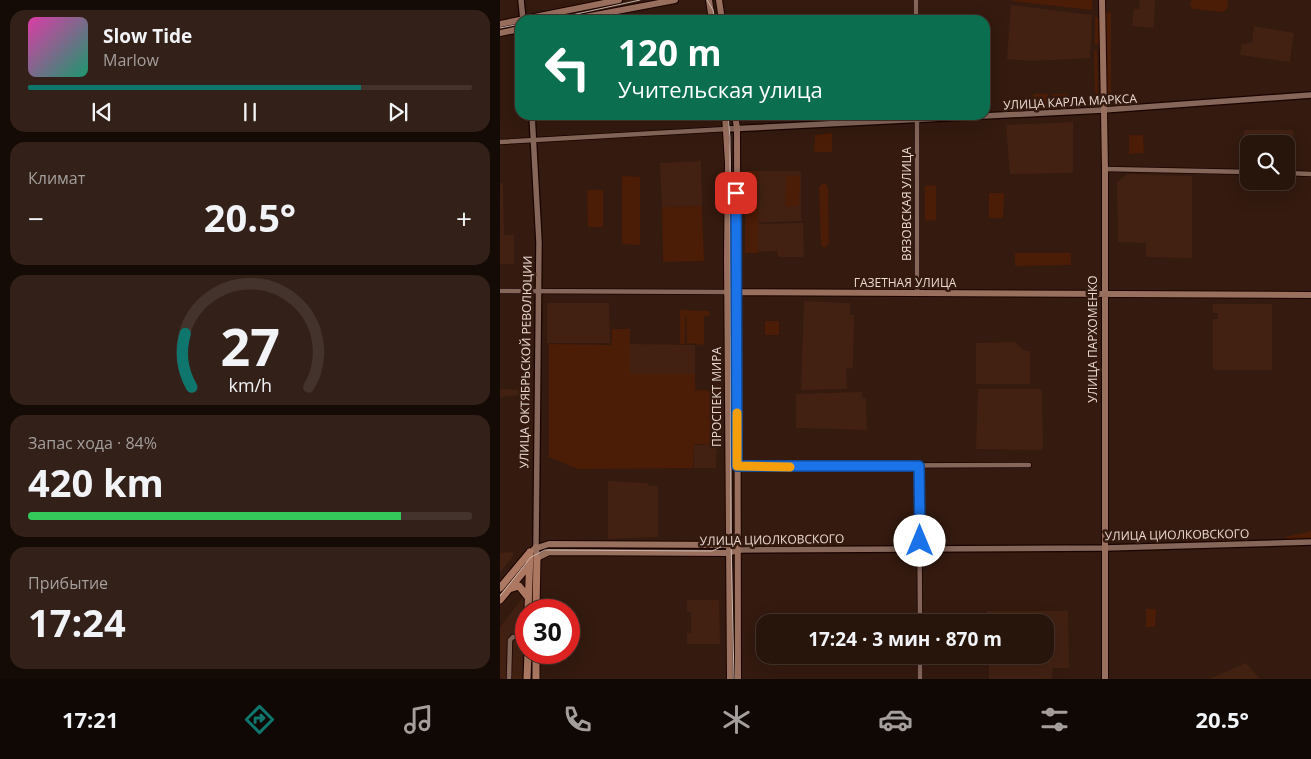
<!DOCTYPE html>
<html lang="ru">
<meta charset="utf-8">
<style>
body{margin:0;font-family:"Open Sans",sans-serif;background:#332119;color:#f1f3f6;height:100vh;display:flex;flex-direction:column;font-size:19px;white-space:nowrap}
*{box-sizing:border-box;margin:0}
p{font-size:16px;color:#a49e9d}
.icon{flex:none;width:28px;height:28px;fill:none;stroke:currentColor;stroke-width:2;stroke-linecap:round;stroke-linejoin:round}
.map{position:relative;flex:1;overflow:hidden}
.details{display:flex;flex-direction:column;gap:10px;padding:10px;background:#150b06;width:500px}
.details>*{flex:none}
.top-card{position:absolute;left:15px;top:15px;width:475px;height:105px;border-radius:15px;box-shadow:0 5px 20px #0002,0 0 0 1px #43332c;background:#0b6e4f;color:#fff;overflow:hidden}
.fabs{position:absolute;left:740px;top:135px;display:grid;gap:10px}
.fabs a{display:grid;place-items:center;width:55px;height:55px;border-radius:10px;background:#27140b;box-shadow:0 5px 20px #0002,0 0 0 1px #43332c;font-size:25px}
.speed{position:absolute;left:15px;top:599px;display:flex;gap:10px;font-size:25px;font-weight:700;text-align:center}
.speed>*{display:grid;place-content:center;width:65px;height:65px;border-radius:50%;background:#27140b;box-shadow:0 5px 20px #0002,0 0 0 1px #43332c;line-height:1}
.speed .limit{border:8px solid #d22;background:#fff;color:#111}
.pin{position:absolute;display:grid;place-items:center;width:42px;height:42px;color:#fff;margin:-21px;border-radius:10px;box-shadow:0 2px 8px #0006}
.me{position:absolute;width:55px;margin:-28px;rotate:0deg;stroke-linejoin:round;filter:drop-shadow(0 0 4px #0008)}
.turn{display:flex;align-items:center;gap:18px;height:105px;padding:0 20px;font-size:22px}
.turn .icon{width:65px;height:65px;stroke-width:2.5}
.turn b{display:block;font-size:35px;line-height:42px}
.big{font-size:38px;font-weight:700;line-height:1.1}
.details .card{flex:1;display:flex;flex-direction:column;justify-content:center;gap:8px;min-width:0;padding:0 18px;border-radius:15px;background:#332119}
.details .dial{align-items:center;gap:0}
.dial svg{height:130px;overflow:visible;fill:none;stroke:#43332c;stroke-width:7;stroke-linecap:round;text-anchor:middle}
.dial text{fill:#f1f3f6;stroke:none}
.song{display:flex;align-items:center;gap:15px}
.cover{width:60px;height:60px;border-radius:8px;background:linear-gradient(135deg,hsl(320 70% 55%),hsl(160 70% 35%))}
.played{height:5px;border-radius:2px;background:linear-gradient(90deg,#0f766e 75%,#43332c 75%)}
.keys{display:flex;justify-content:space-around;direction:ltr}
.heat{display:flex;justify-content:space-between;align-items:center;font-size:28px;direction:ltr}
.charge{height:8px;border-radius:4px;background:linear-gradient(90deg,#34c759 84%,#43332c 0)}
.trip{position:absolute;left:256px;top:614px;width:298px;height:50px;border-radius:15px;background:#27140b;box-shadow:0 5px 20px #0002,0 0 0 1px #43332c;font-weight:700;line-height:50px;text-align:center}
.tabs{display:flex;height:80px;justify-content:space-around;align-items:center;background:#100804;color:#a49e9d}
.tabs .icon{width:35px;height:35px}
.tabs .current{color:#0f766e}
.tabs b{font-size:22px;color:#f1f3f6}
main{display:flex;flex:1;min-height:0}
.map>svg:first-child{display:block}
</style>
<main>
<section class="details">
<div class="card">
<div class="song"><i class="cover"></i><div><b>Slow Tide</b><p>Marlow</p></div></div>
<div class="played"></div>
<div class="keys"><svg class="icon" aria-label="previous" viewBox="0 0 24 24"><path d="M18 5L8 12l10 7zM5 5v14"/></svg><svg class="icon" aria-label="pause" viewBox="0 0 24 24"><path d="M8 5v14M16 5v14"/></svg><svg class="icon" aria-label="next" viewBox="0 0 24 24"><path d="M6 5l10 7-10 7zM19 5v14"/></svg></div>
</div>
<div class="card"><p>Климат</p>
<div class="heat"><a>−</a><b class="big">20.5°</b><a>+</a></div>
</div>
<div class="card dial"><svg viewBox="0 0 100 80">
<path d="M14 69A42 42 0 1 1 86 69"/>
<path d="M14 69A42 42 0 0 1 10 36" stroke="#0f766e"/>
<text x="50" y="56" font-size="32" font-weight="700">27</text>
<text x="50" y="72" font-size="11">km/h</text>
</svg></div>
<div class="card"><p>Запас хода · 84%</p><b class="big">420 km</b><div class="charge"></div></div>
<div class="card"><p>Прибытие</p><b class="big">17:24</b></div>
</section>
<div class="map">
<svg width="811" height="679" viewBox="0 0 811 679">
<rect width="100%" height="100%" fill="#341a0f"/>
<path fill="#422113" d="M640,0H655L654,28L632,26L634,9L639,10Z
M511,5L592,15L590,58L533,61L507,59Z
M754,26L794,33L790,62L740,55L742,44L752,43Z
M573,122V173L510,174L506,125Z
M744,130H793V167H786V144H749V151H743Z
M201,161L202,206L162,207L160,163Z
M245,171H301V221L245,223Z
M627,174L692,176V258L646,257V243L618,242L617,182Z
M0,183H3L4,235H14V264H0Z
M303,223L304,257H278L277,251L245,252V224Z
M304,301L350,303V315H354L353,368L346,369L347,389L301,390Z
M47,303H109L110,343H47Z
M713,304H772V370H713V319H718V313H713Z
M515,342L523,350L530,351V384H476V343Z
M130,344L195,345V374L130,375Z
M0,389L24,390V395L0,397Z
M478,389H542L543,450L476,449Z
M362,392V397L366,398L367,430L296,428V394Z
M217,444L216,468H194V445Z
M108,481L148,483V486L158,485V537L108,539Z
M13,552V556L0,573V553Z
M24,596L22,679H0V627Z
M187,600H219L220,644H187V633H191V612H187Z
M487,611H568L569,668H553L552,679H489V655H545V622H487Z
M746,663L760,679H709Z"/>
<path fill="#4b1c06" d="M512,0H592V10L512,1Z
M691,0H728L727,9L723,12L693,9L690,5Z
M605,12L611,13V98H604Z
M595,17L599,18V44L595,45Z
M594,50H597L598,100L595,99Z
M533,94H548V106L534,107Z
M552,94H568L569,105L553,106Z
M332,133V152H314L315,135Z
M629,135H643L644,153L629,154Z
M247,171H259L258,253H245Z
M122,176L140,177V245L122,244Z
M286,176H300L299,206L285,207Z
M322,184H326L328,188L329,243L325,248L321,245L319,187Z
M436,185V220L425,221V186Z
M87,190H103V227H88Z
M489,193H504L503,218H489Z
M202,206L204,261L163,262L162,207Z
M515,253H571V265L515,266Z
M180,310L209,311V316H204V345L187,343L186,316H192H185V344H180Z
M265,321H279V335H265Z
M112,329H130V374H195V390L220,391L217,413L214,415L217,433L213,444H194L193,468L78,469L49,457V344L111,345Z
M811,531V538L791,541L785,537Z
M646,609H656L655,627H646Z"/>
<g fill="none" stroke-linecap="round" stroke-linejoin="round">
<defs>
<path id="minor" d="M416,0V20
M417,115V294
M0,142L227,129
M605,169L749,172
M786,173L811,174
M0,291L227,292
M228,466L529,465
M419,466L420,622
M420,655V679
M9,679L10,640L13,637L26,636"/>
<path id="tertiary" d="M21,0L23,20
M32,115L39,242L36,547
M227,129L603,110L811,95
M238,550L605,548L811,542"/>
<path id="secondary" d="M209,0L212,20
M219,0L222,20
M602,0L605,169V679
M69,20L175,0
M0,24L119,0
M0,33L20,29
M225,115L228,163L227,257L230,679
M235,115L237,128L238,679
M227,292L811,295
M36,547L37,558L49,552L228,553L238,550
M34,549L49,544L231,545"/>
<path id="primary" d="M0,588L30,552
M9,589L19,586L27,596
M0,600L29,565
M28,610L30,552
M36,610L37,558
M36,652V679
M27,679L28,652"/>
</defs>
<use href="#minor" stroke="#1a0400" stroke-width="6"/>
<use href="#tertiary" stroke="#1a0400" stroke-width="8"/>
<use href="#secondary" stroke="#1a0400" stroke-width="8"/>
<use href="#primary" stroke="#1a0400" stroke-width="9"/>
<use href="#minor" stroke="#856659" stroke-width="4.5"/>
<use href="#tertiary" stroke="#856659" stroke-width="5.5"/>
<use href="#secondary" stroke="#996f5e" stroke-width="6"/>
<use href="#primary" stroke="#ad7862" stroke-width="7"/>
<path stroke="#cbb8af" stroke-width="1" d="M207,0L213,10L215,20
M49,20L140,0
M0,28L20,24
M228,115L230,138L231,539L234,679
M0,596L31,557L45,550L212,551L227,544L232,535"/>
</g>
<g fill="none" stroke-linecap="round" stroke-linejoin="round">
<defs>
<path id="route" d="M236,193L237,466H419L420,541"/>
</defs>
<use href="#route" stroke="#114b97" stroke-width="12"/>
<use href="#route" stroke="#1a73e8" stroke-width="9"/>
<path stroke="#f59e0b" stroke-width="9" d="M237,413V466L290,467"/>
</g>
<g text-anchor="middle" stroke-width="5" stroke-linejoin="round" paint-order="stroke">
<g font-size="12" fill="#ecdad2" stroke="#341a0f">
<text transform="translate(570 102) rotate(-3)" y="4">УЛИЦА КАРЛА МАРКСА</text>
<text transform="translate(407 204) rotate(-90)" y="4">ВЯЗОВСКАЯ УЛИЦА</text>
<text x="405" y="287">ГАЗЕТНАЯ УЛИЦА</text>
<text transform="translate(593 339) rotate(-90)" y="4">УЛИЦА ПАРХОМЕНКО</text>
<text transform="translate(26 362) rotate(-89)" y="4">УЛИЦА ОКТЯБРЬСКОЙ РЕВОЛЮЦИИ</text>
<text transform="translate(217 397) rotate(-90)" y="4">ПРОСПЕКТ МИРА</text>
<text transform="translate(677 535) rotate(-1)" y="4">УЛИЦА ЦИОЛКОВСКОГО</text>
<text transform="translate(272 540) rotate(-1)" y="4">УЛИЦА ЦИОЛКОВСКОГО</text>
</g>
</g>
</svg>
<div class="fabs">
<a><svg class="icon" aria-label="search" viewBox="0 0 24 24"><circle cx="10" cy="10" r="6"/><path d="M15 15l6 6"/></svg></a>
</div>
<div class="speed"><div class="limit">30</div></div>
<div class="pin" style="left:236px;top:193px;background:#d93025"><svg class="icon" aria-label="arrive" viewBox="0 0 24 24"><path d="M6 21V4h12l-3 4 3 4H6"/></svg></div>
<svg class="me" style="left:420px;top:541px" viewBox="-20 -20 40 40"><circle r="19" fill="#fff"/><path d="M0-13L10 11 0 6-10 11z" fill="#1a73e8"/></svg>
<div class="trip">17:24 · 3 мин · 870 m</div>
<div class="top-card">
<div class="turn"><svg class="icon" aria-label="left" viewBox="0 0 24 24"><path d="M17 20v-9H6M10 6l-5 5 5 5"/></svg><div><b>120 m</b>Учительская улица</div></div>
</div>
</div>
</main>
<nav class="tabs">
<b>17:21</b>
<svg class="icon current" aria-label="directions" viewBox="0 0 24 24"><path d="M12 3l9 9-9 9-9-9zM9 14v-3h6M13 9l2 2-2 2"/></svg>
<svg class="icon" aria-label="music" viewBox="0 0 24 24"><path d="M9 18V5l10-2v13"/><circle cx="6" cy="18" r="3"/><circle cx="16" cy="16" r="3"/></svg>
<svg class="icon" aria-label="phone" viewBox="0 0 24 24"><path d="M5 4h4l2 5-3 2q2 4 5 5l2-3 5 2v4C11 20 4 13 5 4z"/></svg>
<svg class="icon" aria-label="climate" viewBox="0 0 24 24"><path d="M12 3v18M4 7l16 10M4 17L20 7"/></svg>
<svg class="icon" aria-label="car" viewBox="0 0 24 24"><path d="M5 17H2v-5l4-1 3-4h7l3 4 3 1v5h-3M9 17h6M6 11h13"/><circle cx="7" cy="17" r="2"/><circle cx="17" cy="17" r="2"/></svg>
<svg class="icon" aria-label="filters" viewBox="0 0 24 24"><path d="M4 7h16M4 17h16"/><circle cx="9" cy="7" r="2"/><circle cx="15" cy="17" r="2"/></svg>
<b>20.5°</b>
</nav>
